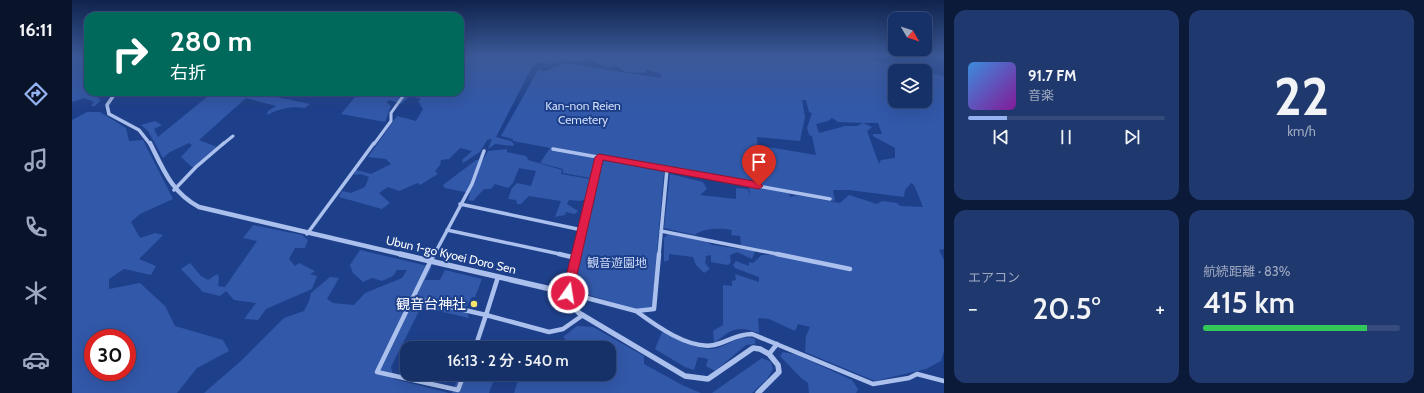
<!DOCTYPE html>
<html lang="ja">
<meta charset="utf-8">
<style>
body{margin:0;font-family:Cabin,"Noto Sans JP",sans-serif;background:#1f386e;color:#f1f3f6;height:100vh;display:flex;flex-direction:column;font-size:15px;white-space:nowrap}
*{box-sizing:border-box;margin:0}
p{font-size:13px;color:#9ea9c0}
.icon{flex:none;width:22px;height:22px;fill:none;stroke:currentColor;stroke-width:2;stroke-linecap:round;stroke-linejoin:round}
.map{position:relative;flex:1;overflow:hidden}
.panel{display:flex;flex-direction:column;gap:10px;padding:10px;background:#0c1a39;width:480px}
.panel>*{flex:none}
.hud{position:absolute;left:12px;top:12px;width:380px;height:84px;border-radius:12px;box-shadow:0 4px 16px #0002,0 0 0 1px #354b7c;background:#00695c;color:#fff;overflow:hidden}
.needle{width:26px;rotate:129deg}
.fabs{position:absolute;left:816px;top:12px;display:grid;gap:8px}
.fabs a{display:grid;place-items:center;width:44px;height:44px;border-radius:8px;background:#163068;box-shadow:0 4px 16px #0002,0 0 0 1px #354b7c;font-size:20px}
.speed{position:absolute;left:12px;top:329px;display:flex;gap:8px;font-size:20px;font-weight:700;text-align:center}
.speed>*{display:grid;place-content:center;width:52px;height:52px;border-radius:50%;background:#163068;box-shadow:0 4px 16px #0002,0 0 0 1px #354b7c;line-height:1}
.speed .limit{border:6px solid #d22;background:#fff;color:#111}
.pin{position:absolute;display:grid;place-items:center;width:34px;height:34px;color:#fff;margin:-41px -17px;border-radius:50% 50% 50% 0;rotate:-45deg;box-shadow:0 0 4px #0007}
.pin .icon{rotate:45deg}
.me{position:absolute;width:44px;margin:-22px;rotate:13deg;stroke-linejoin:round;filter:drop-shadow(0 0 3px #0008)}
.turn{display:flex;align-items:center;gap:14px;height:84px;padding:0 20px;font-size:18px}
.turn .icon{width:52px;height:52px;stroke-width:2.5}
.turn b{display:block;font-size:28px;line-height:34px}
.big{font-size:30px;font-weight:600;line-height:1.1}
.panel .widget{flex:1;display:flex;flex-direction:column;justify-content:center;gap:6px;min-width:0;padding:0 14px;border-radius:12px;background:#1f386e}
.panel .dial{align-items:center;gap:0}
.dial b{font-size:52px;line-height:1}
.song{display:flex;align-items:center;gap:12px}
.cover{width:48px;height:48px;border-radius:6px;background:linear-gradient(135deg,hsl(210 70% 55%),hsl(290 70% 35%))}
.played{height:4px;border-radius:2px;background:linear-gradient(90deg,#95b2f1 20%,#354b7c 20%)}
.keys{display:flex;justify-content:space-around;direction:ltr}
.heat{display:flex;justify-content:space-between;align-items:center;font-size:22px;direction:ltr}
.charge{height:6px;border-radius:3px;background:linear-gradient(90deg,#34c759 83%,#354b7c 0)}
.panel .tiles{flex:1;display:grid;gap:10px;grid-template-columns:repeat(2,1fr)}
.trip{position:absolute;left:328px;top:341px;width:216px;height:40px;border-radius:12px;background:#163068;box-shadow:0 4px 16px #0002,0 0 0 1px #354b7c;font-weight:600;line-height:40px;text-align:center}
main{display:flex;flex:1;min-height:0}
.dock{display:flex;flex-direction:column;width:72px;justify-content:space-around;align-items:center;background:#09132a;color:#9ea9c0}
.dock .icon{width:28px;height:28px}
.dock .on{color:#95b2f1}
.dock b{font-size:18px;color:#f1f3f6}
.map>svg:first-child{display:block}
</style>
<main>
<nav class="dock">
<b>16:11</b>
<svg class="icon on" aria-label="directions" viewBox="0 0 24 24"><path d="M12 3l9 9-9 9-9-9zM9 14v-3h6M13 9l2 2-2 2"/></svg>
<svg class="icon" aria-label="music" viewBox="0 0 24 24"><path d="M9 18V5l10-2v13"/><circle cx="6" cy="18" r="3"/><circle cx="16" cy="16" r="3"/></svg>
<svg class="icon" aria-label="phone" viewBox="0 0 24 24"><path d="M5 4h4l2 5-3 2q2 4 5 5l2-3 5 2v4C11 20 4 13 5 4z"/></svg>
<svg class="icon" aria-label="climate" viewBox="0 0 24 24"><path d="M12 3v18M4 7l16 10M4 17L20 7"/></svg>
<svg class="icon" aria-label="car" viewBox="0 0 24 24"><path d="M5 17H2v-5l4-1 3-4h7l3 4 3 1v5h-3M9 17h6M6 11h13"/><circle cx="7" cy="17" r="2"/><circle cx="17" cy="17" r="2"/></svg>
</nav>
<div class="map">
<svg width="872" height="393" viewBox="0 0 872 393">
<rect width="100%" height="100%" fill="#1e408b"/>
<path fill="#3258a9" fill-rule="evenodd" d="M0,55H16V92H26L23,95L29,100L23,106H19L22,102L12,98L0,102Z
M388,55H788L835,71H823V101H853V72L872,76V249L867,250L872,260V351L869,361L854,369L803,381L733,352L734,336L738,327L726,324L723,331L697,319L686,318L687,333C663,325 661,329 642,343L641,331L651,325V285L660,286V281L664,280L663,274L687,282V277L663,268L661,265L664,261L677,266V262L681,263L690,255H701L702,252L669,245L668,236L659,235L660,230C649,228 631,228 623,235L592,228L598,174L631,182L635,189L628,195L664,199V188L676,189L678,196L677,186L524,158L519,178L491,173V169L468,163L478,148L441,141V139L429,136L466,70L474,71L493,63L589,78V74L575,70L573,73C564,72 551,75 545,65L536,68L522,61L516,60L504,63L496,60L475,64L466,62L460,67L424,137L439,141L442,144L441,146L423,144L416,149L420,139L415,140L408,152L391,163L390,160L400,151L388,148L377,159L369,160L368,165L363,171L366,174L348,185L346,183L327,191L316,187L307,193L318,203L310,209L267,197L270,191L279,193L293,187L297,177L289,174L282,175L284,170L299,174L319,164L314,159L296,157L325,116L344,121L351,109L346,101L349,99L338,96L329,104L318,100L314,102L319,106L313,122L269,114L283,97L266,94L260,96L259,92H388ZM730,100H734L737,112L740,113L735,128L737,135L740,136L744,155L690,146L686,153L685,137L728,141L733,117ZM760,118L766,122L791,123L785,126H773L747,133L744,124L756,121ZM791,123H806L810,134H801V136L823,148V158L809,160L807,164L795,131L800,127ZM839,183L842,185L851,207L828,206L825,203L810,201L805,204L777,195L768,203L726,195L718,197L717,194L763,201L761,190H777L832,197L833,190Z
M141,92H181L238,104L233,108C219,106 209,108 195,115L196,111L204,106L174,98L127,140L145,147L128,166L120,167L109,157L120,145L117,143L98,152L91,158L76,131L69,125L83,121L90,125L82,129L86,137Z
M15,112H28L54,128L57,141L71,140L101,199L68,214L59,222L68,238L83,233L91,235L67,259L84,266L79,275L52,269L37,279V289L68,283L93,306L103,326L151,340L157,351L125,368L105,393H0V120ZM21,338H55V372H21Z
M435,149V152L454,156L456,160L490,170L489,174L518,179L514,199L508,201L497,200L495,204L506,211L503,214L494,212L493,215L483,217L489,201L457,196L449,204H445L444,200L436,199L440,188L445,183L459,186L464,171L447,168L441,183L436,188L423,184L419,189H412L401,201L396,200L398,193L373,188L371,185L404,160H407L404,173L416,151Z
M529,160L592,172L580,308L563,309L517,295V291L500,286Z
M181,225L230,235L236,240L233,248H223L217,259L223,266L227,263L243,271L238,274L245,276L240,289L194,309L186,320L172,319L184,303L162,300L154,291L148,296L131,292L109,269L118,263L129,276L136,280L145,274L147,277L146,286L153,287L185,241L171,238Z
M596,234L634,241L640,245L683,251L680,259L665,252L658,255L659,262L656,265L639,262V255L634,256L633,263L638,269L632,273L624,265L621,257L597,254V260L592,262V238Z
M288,250L360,267L353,280H368L373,270L410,279L403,297H400L394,307L397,318L349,307L319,367L322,379L377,393H132L170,360L212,318L232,311L237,301L239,293L258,277L267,278L255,299L261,303L282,305L293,293L330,278L335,270H325L321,276L310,281L300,278L291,282L281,273L278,265Z
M505,326L521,327L572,356V364L612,386L629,393H442L445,383V374H537V348H498L499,346L491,337Z
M590,332C605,339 622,349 639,349C657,348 663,333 683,339V344L674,345L643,371L634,366L636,359L626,357L622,370L613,367L583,349Z
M711,352L725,355L780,380L786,389L784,393H737L736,383L729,378L708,356Z
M690,358L699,362L701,369L695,379L680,393H640Z
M387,374H413L423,377L417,393H380Z"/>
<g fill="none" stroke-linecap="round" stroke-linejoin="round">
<path stroke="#abc0ec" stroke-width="3" d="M151,144L161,136
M302,144L319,121V113L334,92"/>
<path stroke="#abc0ec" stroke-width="3.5" d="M481,149L758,199
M102,190L124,167L152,143
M388,204L510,230
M375,230L492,255
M589,231L710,255
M235,234L302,143
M362,255L400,184L412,151
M505,255L527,157
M587,255L595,169"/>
<path stroke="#abc0ec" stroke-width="4.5" d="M362,254L305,372L386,390L392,374
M487,254L504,258
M505,254L496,293L564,311L582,309L587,254
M705,254L778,269
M426,277L414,315L477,332L491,329L511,315
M340,298L414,315L403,348
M564,311C583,325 617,350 642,345C655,342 665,334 680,334L801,384L837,378L845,374L872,381
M697,354L705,344"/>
<path stroke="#abc0ec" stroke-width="3.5" d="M44,92L35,105L37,114L67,130L78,144"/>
<path stroke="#abc0ec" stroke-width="4.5" d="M78,143C91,169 100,193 127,207L332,255"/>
<path stroke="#abc0ec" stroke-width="5.5" d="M328,254L496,293L499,304L507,313L613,376L636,379L681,348L688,349L697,354L706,365L707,372L686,393"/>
</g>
<linearGradient id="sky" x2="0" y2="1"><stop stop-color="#10234c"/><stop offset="0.5" stop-color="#3b5998"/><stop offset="1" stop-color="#3b5998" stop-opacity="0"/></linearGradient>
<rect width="872" height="110" fill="url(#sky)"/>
<path fill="#e11d48" stroke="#92132f" d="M527,154L687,182L691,186L687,189L531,160L501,293L499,296H492L490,293L523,157Z"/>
<circle fill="#fae36a" stroke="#1e408b" stroke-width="1.5" cx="402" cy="304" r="4"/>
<g text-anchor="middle" stroke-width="4" stroke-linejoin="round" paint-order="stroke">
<g font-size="12" fill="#d0ddf9" stroke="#1e408b">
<text x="511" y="110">Kan-non Reien<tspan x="511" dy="14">Cemetery</tspan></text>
<text x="545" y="267">観音遊園地</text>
</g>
<g font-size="12" fill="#fff" stroke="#1e408b">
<text transform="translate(379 255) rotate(13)" y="4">Ubun 1-go Kyoei Doro Sen</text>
</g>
<g font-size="14" fill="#fff" stroke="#1e408b" text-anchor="end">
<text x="394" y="309">観音台神社</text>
</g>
</g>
</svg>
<div class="fabs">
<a><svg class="needle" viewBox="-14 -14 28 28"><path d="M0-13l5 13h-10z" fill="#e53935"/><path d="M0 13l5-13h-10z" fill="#9ea9c0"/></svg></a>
<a><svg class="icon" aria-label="layers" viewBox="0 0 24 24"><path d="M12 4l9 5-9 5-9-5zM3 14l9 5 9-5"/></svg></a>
</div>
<div class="speed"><div class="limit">30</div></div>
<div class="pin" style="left:687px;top:186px;background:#d93025"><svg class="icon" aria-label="arrive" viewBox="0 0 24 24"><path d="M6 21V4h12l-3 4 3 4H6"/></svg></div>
<svg class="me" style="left:496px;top:293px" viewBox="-20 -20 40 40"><circle r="17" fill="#e11d48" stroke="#fff" stroke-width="3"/><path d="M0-11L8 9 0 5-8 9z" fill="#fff"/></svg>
<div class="trip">16:13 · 2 分 · 540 m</div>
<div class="hud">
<div class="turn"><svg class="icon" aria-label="right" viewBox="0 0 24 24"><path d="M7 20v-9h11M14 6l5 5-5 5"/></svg><div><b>280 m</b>右折</div></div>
</div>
</div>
<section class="panel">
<div class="tiles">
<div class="widget">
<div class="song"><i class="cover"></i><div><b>91.7 FM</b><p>音楽</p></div></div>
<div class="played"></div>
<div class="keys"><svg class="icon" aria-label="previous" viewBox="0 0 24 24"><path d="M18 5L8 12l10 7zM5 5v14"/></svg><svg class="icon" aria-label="pause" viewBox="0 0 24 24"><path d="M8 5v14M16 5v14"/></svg><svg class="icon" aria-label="next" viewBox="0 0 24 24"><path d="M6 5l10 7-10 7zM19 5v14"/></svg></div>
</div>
<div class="widget dial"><b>22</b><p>km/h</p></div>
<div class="widget"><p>エアコン</p>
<div class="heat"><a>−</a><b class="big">20.5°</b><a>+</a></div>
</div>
<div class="widget"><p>航続距離 · 83%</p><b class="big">415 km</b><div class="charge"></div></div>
</div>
</section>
</main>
